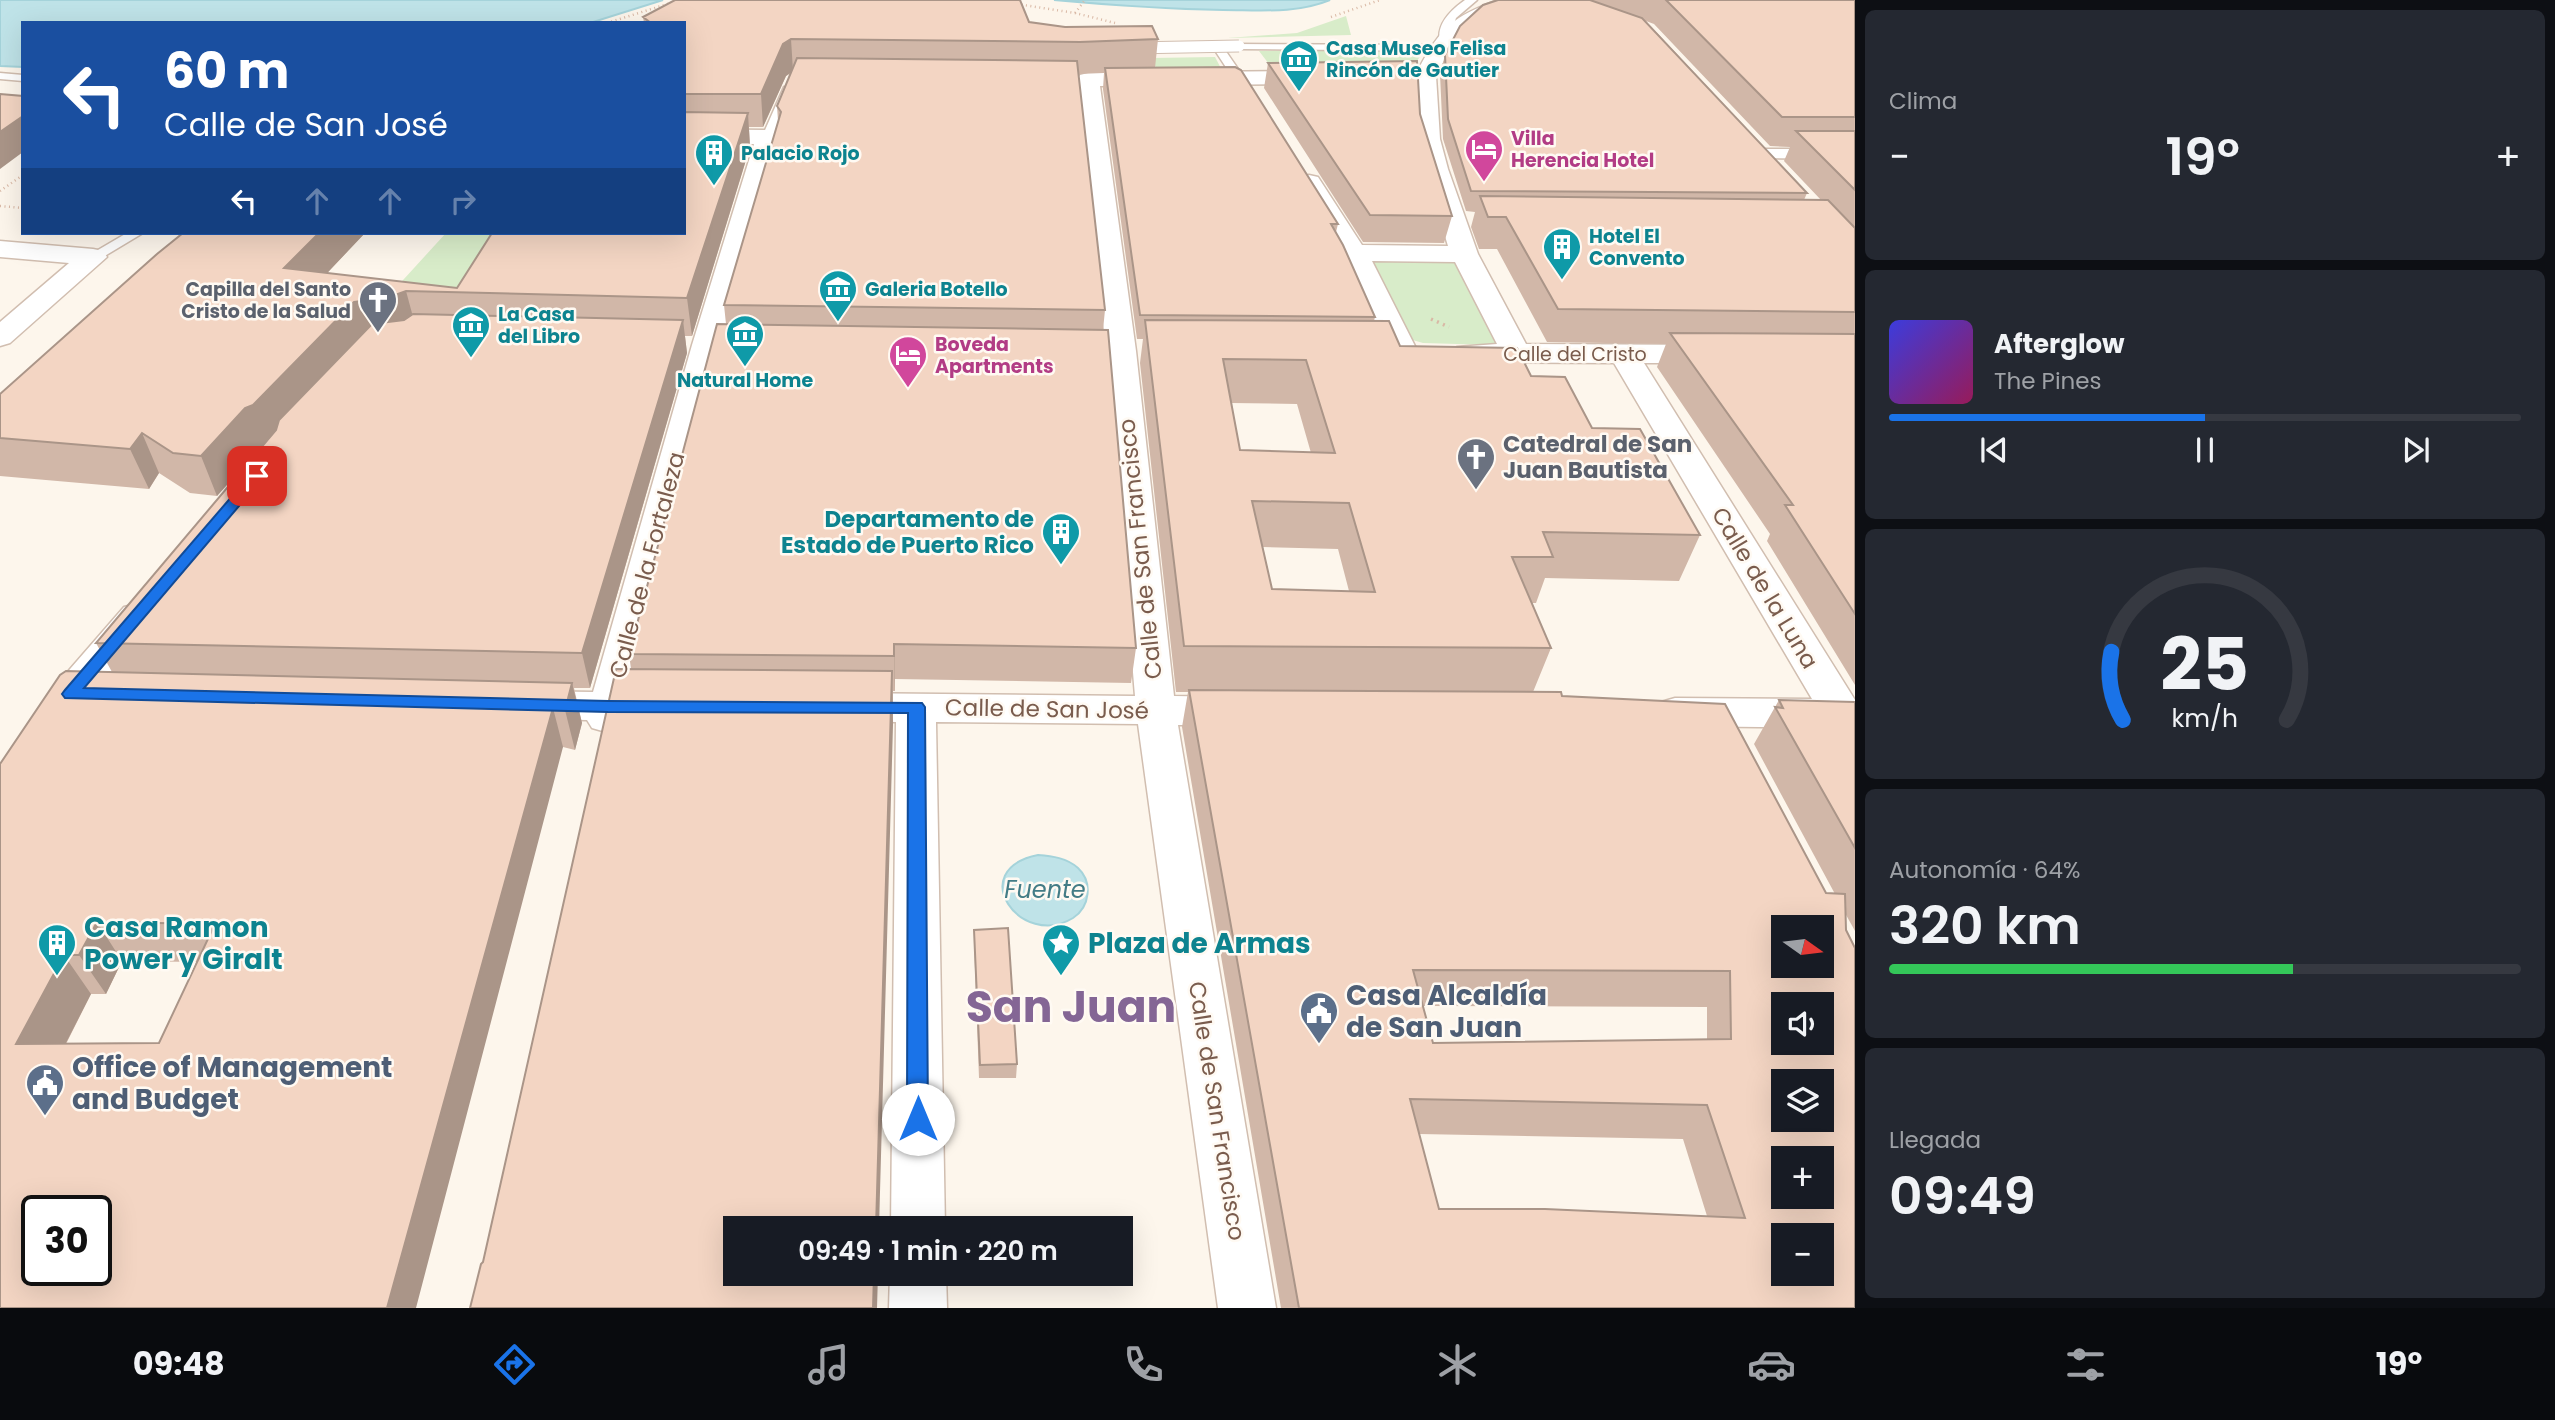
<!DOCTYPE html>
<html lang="es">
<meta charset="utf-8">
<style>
body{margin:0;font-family:Poppins,sans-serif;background:#242831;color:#f1f3f6;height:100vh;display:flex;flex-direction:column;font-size:26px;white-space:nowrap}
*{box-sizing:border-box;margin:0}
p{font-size:23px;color:#9ea1a6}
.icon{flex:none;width:38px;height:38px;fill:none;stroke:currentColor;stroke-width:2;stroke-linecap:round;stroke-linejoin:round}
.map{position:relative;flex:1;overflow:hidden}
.side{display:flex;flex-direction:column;gap:10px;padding:10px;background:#0d0f14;width:700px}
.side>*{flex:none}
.hud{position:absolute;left:21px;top:21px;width:665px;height:214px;border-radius:0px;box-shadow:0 7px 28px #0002;background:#1a4fa0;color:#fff;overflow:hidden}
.needle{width:46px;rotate:104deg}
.fabs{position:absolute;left:1771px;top:915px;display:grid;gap:14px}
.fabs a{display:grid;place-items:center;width:63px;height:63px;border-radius:0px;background:#171b24;box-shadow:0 7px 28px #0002;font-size:35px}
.speed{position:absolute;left:21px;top:1195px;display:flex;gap:14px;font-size:35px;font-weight:700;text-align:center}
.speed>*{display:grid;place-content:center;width:91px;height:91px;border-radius:50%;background:#171b24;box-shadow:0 7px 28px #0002;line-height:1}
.speed .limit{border:4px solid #111;border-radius:10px;background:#fff;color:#111}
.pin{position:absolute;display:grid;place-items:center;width:60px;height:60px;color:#fff;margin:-30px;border-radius:14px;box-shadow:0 4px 10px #0006}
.me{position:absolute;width:77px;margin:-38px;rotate:0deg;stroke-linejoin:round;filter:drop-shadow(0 0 5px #0008)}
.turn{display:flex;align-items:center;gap:24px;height:147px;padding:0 28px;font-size:32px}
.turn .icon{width:91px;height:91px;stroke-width:2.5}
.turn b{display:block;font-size:49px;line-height:60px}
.lanes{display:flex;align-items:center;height:66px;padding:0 28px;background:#0003;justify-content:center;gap:35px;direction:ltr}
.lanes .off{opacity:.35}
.big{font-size:52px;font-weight:600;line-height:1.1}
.side .tile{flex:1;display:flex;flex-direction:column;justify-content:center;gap:10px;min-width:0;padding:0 24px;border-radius:10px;background:#242831}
.side .dial{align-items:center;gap:0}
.dial svg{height:182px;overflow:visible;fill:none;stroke:#363941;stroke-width:7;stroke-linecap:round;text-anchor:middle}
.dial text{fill:#f1f3f6;stroke:none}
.song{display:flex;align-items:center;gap:21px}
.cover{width:84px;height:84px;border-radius:10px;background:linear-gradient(135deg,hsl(240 70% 55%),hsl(330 70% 35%))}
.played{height:7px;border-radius:4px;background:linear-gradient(90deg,#1a73e8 50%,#363941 50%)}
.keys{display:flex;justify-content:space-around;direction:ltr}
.heat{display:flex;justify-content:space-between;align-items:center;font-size:38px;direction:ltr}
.charge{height:10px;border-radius:5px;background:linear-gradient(90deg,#34c759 64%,#363941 0)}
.trip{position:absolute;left:723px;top:1216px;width:410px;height:70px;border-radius:0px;background:#171b24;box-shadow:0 7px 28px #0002;font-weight:600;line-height:70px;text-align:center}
.tabs{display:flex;height:112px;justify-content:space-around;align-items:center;background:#090b0e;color:#9ea1a6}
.tabs .icon{width:49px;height:49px}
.tabs .on{color:#1a73e8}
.tabs b{font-size:32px;color:#f1f3f6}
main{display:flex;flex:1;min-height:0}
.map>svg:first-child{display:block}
</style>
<main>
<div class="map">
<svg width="1855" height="1308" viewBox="0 0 1855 1308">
<rect width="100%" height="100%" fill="#fdf6ec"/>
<path fill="#d8ecc9" d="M1346,16L1351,35L1227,38L1297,33Z
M1259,51H1404L1421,55L1415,64L1275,72Z
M1215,57L1224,74H1159L1151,58Z
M446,233H524L465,328L372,314Z
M1369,257L1458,258L1497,342L1491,345L1423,343L1409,339Z"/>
<path fill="#bfe3e8" stroke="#a5d3da" stroke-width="2" d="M0,0H663L590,23H23V67L0,66Z
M1054,0H1330C1296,14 1259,10 1223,10C1167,9 1110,5 1054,0Z
M1038,855C1052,856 1067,858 1078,868C1093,882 1090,907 1073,918C1021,950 964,870 1038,855Z"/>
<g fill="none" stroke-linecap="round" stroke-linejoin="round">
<defs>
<path id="service" d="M1465,0H1477L1456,18L1448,42H1440C1436,24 1451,10 1465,0Z
M1235,44L1440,45L1445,48L1440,51L1239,49L1235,48Z
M1217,50H1225L1245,79L1243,81H1235L1216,52Z
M0,73L23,75V81L0,79Z
M784,87L794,89L774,137L764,140L762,137Z
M127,233H143L98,260H88L86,257Z"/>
<path id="pedestrian" d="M1759,149H1855V159L1753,158L1750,154L1753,150Z"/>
<path id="minor" d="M1498,0H1526L1523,4L1477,21L1453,43L1436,76L1440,139L1448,169L1478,254L1526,344L1713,345L1724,348L1728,354L1724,360L1713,363H1644L1855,700V728L1675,726L1661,722L1655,712L1661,702L1675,698L1812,699L1614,363L1468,362L1457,359L1453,353L1457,347L1497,344L1455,262L1372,261L1418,352L1414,358L1403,361L1392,358L1388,352L1340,253L1297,182L1300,177L1309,175L1318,177L1362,245L1448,246L1416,139L1414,83L1100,86L1136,351L1174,696L1237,697L1251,701L1257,711L1251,721L1237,725H1178L1276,1308H1218L1138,724L936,722L945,1228H891L896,722L842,721L828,717L822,707L828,697L842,693L1135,696L1106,351L1077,80L1080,75L1088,73L1418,70C1441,27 1452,17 1498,0Z
M684,129L768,130L776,132L780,137L722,345L633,692L659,693L673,697L679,707L673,717L659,721H625L620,728L606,732L592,728L587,720L527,719L513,715L507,705L513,695L527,691L593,692L692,345L754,144L684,143Z
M0,241L93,249L103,251L107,257L10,343L0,346V322L69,263L0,257Z
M137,604L150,607L156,616L150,625L85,704L15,814L0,819V769L57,684L124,607Z
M890,1274H946L947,1308H889Z"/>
</defs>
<use href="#service" stroke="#d1beb0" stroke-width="3"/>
<use href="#pedestrian" stroke="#d1beb0" stroke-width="3"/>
<use href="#minor" stroke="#d1beb0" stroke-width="3"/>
<path stroke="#d9b8a5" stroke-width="2.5" stroke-dasharray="1 3.5" stroke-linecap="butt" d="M1017,4L1075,13L1115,23
M1075,13L1085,0
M1331,17L1380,0
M607,23L680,0
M0,191L23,175
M0,206L23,208"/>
<path stroke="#d9b8a5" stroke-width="3.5" stroke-dasharray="2 4.5" stroke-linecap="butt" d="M1431,319L1449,327"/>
<use href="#service" fill="#fff" fill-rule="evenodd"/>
<use href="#pedestrian" fill="#fff" fill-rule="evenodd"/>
<use href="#minor" fill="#fff" fill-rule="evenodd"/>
<defs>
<path id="service-bridge" d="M1131,48L1239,46"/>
</defs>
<use href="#service-bridge" stroke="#d1beb0" stroke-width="13" stroke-linecap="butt"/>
<use href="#service-bridge" stroke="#fff" stroke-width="11"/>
</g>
<path fill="#d1b7a8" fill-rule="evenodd" d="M1498,0H1855V685L1767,541L1770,534L1657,367L1666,344L1547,342L1497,249H1479L1471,227L1475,212L1466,211L1443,139L1440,74L1445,55ZM1646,21L1654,24L1770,146L1790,147L1784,161L1821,200H1804L1807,193Z
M643,17L1029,22L1158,39L1155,68L1338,224L1336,232L1375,317L1374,321L1400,346L1531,376L1592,428L1700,535L1679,581L1545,578L1536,603H1532L1551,648L1533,692L1562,696L1826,893L1835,894L1754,744L1779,700L1855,702V931L1845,913L1855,1308H1281L1182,727L1188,692H1176L1140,363L1143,339H1137L1103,89L1104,73L1078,74L1105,310L1103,330L1136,648L1131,683L895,679V691H893V725L483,1262L631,669L629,654L726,324L724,305L778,121L777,106L791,73L786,76L763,127H749L750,147L692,336H685L687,353L590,688H574L582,723L575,750L563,747L0,1308L112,672L96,643L262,447L217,496L190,493L159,473L149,489L0,476V394L183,233H365L327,273L457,288L684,233V23H644ZM1231,403L1297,404L1311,453L1240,450ZM1263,547L1338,549L1349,591L1272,589ZM122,961L197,962L159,1043L66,1044L91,994H106ZM1423,1006L1707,1007V1040L1433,1043ZM1419,1134L1683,1139L1707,1216L1439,1209Z
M1268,63L1420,114L1452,216L1444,243L1363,242L1264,88Z
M974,930L1017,1064L1016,1078H979L974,943Z"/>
<path fill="#aa9588" d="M791,39L793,71L786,76L763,127L761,94L783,44Z
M748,113L750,147L692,336L687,298Z
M23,116V152L0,169V132Z
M319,233H365L297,305L284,268Z
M406,291L416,328L268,445L260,447L217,496L201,456L245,408L354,302Z
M683,320L687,353L590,688L582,653Z
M142,433L159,473L149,489L130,449Z
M894,644L895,679V691L894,656Z
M892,671L893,725L879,1228H876Z
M572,683L582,723L575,750L565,710Z
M553,708L563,747L416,1308H387Z
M97,922L122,961L106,994L79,955Z
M64,955L91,994L46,1082L16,1044Z
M874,1274H878L877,1308H873Z"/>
<path fill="#f3d5c3" stroke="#aa9588" stroke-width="2" fill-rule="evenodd" d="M675,0H1020L1029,22L1065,27L1152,26L1158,39L1080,42L791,39L783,44L761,94H684V23H651L643,17Z
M1498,0H1590L1642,18L1807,193L1471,191L1448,119L1445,55L1460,26L1483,5Z
M1666,0H1855V117H1782Z
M797,58L1077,61L1105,310L724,305L781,112L777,106Z
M1417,61L1420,114L1452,216L1370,215L1268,63Z
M1235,67L1241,70L1338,224H1331L1343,245L1375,317L1140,315L1105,68Z
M0,94L23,96V116L0,132Z
M684,112L748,113L687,298L406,291L387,298L354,302L253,405L245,408L201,456L173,453L142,433L130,449L0,438V394L157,254L183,233H319L284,268L457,288L492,233H684Z
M1796,131H1855V190Z
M1480,196L1828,200L1855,228V312L1558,309L1506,217H1488Z
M413,314L683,320L582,653L96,643L276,430L279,420L372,324L404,320Z
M1145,320L1389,321L1400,346L1517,348L1531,376L1565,377L1592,428L1640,429L1700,535L1543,532L1553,557H1512L1551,648L1184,646ZM1223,359L1306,360L1335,453L1240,450ZM1252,501L1349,503L1375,592L1272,589Z
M717,324L1108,330L1136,648L894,644V656L629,654Z
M1670,333L1855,334V614L1785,505H1793Z
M616,669L892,671L876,1228H735V1274H874L873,1308H470L481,1264L483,1262Z
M66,671L572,683L565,710L553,708L387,1308H0V764L60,675ZM97,922L215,924L159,1043L16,1044L64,955H79ZM37,1211H96V1270H37Z
M1189,690L1561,692L1562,696L1725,704L1826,893L1845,894L1846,930L1855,948V1308H1299ZM1783,928H1822V966H1783ZM1413,970L1730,971L1731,1039L1433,1043ZM1783,1004H1822V1043H1783ZM1783,1082H1822V1120H1783ZM1410,1099L1707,1105L1745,1218L1545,1209H1439ZM1783,1158H1822V1197H1783ZM1783,1236H1822V1274H1783Z
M1779,700L1855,702V848L1775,707L1783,708Z
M1008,928L1017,1064L980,1065L974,930Z"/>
<path fill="#1a73e8" stroke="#114b97" stroke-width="2" d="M257,472L262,473V479L84,688L608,701L922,703L925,707L928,1119L925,1126L918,1129L910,1126L907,1119L908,713L608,712L65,698L62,694L65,690L252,473Z"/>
<defs>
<symbol id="museum-pin" viewBox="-11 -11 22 30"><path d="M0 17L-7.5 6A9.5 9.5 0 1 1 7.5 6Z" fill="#0f9aa8" stroke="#fffaf3"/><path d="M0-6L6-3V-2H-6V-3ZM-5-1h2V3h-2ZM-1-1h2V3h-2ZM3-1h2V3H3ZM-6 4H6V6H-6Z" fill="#fff"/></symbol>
<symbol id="hotel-pin" viewBox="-11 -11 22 30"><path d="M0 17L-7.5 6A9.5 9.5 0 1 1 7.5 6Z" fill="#d1479c" stroke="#fffaf3"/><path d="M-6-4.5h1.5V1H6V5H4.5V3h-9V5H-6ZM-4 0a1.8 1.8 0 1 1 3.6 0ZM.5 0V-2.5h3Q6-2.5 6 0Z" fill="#fff"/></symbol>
<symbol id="building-pin" viewBox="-11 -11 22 30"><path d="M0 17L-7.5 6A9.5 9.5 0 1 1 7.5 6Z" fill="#0f9aa8" stroke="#fffaf3"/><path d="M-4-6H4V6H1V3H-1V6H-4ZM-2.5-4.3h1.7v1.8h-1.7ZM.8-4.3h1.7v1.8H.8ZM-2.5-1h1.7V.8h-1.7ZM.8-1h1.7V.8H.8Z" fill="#fff"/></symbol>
<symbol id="church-pin" viewBox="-11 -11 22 30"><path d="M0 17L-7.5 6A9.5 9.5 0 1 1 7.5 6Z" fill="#6b7280" stroke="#fffaf3"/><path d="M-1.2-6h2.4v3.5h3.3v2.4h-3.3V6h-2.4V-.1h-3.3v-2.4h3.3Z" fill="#fff"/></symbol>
<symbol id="sight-pin" viewBox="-11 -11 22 30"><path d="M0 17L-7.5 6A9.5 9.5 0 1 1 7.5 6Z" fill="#0f9aa8" stroke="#fffaf3"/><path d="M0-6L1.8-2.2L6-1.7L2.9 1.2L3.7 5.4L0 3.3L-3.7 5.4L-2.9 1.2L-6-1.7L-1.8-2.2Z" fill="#fff"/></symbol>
<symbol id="civic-pin" viewBox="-11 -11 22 30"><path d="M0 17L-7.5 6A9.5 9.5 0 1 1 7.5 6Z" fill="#5c6f8a" stroke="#fffaf3"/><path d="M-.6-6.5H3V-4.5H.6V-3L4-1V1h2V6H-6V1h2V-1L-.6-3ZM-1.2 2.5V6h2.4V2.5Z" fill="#fff"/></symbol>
</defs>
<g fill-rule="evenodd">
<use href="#museum-pin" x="1277" y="37" width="44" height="60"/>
<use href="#hotel-pin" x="1462" y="127" width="44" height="60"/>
<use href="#building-pin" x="692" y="131" width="44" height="60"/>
<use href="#building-pin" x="1540" y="225" width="44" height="60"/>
<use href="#museum-pin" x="816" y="267" width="44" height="60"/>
<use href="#church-pin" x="356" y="278" width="44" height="60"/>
<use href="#museum-pin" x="449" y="303" width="44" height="60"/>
<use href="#museum-pin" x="723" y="312" width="44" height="60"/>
<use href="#hotel-pin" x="886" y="333" width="44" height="60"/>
<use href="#church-pin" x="1454" y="435" width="44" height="60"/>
<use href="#building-pin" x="1039" y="510" width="44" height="60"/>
<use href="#building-pin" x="35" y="921" width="44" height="60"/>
<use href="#sight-pin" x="1039" y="921" width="44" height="60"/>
<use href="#civic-pin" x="1297" y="989" width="44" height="60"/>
<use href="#civic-pin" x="23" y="1061" width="44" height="60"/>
</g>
<g text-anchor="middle" stroke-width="5" stroke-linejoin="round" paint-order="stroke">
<g font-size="19" font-weight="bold" fill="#0d838f" stroke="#fffaf3" text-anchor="start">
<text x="1326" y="55">Casa Museo Felisa<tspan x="1326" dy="22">Rincón de Gautier</tspan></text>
<text x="741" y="160">Palacio Rojo</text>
<text x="1589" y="243">Hotel El<tspan x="1589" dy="22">Convento</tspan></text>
<text x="865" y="296">Galeria Botello</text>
<text x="498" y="321">La Casa<tspan x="498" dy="22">del Libro</tspan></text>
<text x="745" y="387" text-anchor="middle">Natural Home</text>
</g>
<g font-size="19" font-weight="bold" fill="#b23c85" stroke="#fffaf3" text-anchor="start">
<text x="1511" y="145">Villa<tspan x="1511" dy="22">Herencia Hotel</tspan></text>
<text x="935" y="351">Boveda<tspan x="935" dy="22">Apartments</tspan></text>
</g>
<g font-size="19" font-weight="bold" fill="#5b616d" stroke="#fffaf3" text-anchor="end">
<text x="351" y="296">Capilla del Santo<tspan x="351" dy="22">Cristo de la Salud</tspan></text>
</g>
<g font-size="19" fill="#7a5c4d" stroke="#fffaf3">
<text x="1575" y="361">Calle del Cristo</text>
</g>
<g font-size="23" font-weight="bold" fill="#5b616d" stroke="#fffaf3" text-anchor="start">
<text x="1503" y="452">Catedral de San<tspan x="1503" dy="26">Juan Bautista</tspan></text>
</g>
<g font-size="23" font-weight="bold" fill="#0d838f" stroke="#fffaf3" text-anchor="end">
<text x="1034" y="527">Departamento de<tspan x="1034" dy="26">Estado de Puerto Rico</tspan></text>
</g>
<g font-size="23" fill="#7a5c4d" stroke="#fffaf3">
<text transform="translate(1140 549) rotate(-96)" y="8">Calle de San Francisco</text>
<text transform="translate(647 565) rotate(-75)" y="8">Calle de la Fortaleza</text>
<text transform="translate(1765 588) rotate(59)" y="8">Calle de la Luna</text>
<text transform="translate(1047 709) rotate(1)" y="8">Calle de San José</text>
<text transform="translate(1217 1111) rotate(81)" y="8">Calle de San Francisco</text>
</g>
<g font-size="24" font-style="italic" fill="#437c86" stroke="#fffaf3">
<text x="1045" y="898">Fuente</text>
</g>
<g font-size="28" font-weight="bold" fill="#0d838f" stroke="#fffaf3" text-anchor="start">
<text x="84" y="937">Casa Ramon<tspan x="84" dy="32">Power y Giralt</tspan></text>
<text x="1088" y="953">Plaza de Armas</text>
</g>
<g font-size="28" font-weight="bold" fill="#4e5e75" stroke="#fffaf3" text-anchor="start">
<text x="1346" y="1005">Casa Alcaldía<tspan x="1346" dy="32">de San Juan</tspan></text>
<text x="72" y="1077">Office of Management<tspan x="72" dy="32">and Budget</tspan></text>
</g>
<g font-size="44" font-weight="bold" fill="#846695" stroke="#fffaf3">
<text x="1071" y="1022">San Juan</text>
</g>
</g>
</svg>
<div class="fabs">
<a><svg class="needle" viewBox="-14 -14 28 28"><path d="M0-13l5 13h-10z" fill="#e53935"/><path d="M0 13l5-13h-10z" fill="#9ea1a6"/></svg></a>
<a><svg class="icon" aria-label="sound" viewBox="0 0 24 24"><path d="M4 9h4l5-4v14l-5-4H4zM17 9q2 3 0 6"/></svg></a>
<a><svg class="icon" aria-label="layers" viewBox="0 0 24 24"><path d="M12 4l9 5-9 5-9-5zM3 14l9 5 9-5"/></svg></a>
<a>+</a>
<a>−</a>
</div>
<div class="speed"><div class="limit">30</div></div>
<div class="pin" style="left:257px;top:476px;background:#d93025"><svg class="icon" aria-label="arrive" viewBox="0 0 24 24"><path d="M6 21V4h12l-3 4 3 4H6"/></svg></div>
<svg class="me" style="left:918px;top:1119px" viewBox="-20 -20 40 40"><circle r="19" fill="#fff"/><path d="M0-13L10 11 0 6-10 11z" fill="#1a73e8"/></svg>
<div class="trip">09:49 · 1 min · 220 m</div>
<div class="hud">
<div class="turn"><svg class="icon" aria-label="left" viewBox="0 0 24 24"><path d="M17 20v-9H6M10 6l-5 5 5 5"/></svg><div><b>60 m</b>Calle de San José</div></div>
<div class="lanes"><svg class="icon" aria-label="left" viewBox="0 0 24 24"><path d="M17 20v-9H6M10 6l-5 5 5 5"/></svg><svg class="icon off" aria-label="ahead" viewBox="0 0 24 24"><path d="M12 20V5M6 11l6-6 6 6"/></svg><svg class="icon off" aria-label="ahead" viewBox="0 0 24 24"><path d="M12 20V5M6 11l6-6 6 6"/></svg><svg class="icon off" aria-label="right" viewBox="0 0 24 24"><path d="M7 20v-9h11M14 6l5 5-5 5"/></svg></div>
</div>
</div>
<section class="side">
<div class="tile"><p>Clima</p>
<div class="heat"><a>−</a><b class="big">19°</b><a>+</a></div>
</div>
<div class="tile">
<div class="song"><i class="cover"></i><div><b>Afterglow</b><p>The Pines</p></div></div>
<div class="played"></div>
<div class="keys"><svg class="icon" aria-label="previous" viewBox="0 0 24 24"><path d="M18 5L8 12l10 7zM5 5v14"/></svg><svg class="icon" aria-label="pause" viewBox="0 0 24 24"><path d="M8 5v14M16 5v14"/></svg><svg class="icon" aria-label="next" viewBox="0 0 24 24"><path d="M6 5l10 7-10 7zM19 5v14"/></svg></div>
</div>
<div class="tile dial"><svg viewBox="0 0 100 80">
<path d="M14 69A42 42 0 1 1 86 69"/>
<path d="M14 69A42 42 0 0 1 9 39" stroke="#1a73e8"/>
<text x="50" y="56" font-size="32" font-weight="700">25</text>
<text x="50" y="72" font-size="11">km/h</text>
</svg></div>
<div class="tile"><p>Autonomía · 64%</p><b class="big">320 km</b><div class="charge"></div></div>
<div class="tile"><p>Llegada</p><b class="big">09:49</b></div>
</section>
</main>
<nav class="tabs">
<b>09:48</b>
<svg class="icon on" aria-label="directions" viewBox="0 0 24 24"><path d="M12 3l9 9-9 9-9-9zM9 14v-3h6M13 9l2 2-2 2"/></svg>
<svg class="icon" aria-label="music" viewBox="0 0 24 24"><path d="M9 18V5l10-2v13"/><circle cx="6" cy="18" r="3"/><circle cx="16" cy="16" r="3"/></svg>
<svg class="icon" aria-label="phone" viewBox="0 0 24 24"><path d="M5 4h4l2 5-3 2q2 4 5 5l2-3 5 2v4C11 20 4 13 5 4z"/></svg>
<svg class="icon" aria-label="climate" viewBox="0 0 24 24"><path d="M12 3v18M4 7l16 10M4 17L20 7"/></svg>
<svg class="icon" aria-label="car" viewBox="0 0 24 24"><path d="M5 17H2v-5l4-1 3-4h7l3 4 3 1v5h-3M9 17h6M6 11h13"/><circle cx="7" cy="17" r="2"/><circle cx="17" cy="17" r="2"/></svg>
<svg class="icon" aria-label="filters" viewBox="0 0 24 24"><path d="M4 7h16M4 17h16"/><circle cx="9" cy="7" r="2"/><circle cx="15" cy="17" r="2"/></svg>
<b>19°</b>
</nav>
